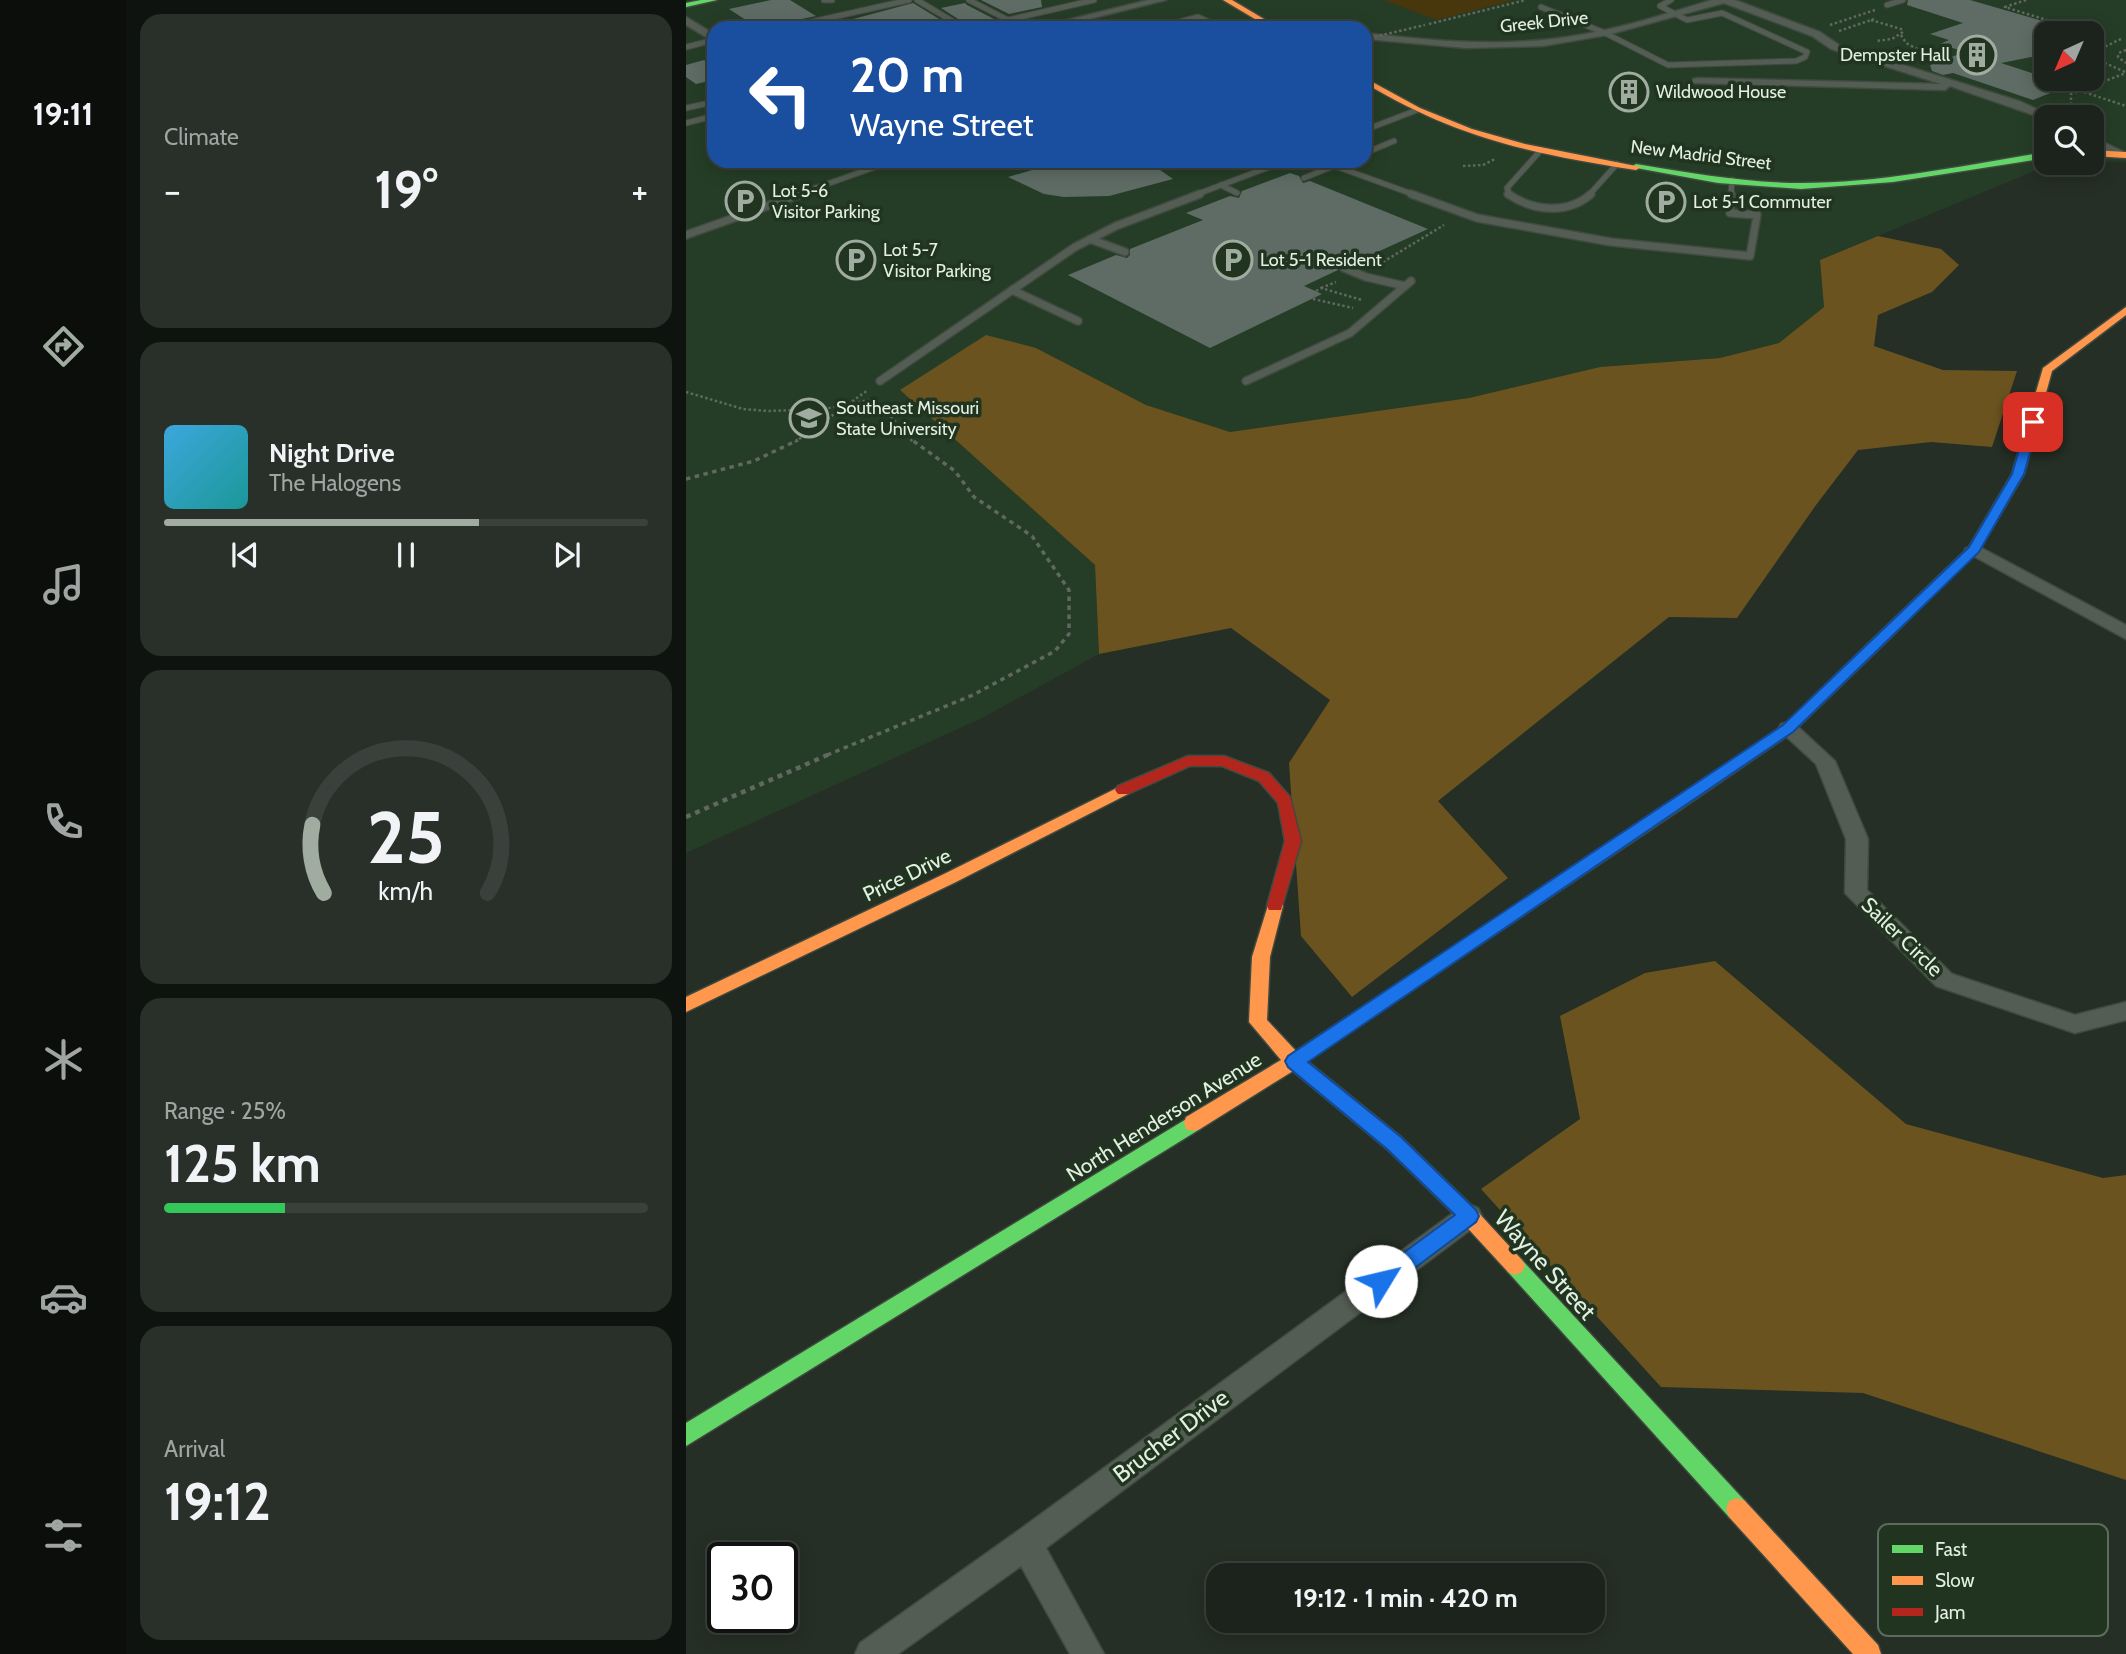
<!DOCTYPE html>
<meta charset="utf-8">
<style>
body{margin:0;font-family:Cabin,sans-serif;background:#292f29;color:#f1f3f6;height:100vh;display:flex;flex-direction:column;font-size:26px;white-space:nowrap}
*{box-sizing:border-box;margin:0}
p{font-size:23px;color:#a0a4a3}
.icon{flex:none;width:38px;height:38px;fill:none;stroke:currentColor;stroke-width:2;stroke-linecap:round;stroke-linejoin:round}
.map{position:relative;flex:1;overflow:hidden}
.details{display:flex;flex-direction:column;gap:14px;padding:14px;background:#0f130f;width:560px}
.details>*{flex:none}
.guide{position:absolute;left:21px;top:21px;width:665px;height:147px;border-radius:21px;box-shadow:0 4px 18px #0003,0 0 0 2px #3a403b;background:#1a4fa0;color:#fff;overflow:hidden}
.needle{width:46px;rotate:224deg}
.fabs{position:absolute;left:1348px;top:21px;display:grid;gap:14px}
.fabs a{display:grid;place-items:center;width:70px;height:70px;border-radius:14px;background:#1c231c;box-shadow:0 4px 18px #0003,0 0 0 2px #3a403b;font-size:35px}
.speed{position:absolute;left:21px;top:1542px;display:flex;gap:14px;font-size:35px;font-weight:700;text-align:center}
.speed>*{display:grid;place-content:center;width:91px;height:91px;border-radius:50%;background:#1c231c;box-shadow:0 4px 18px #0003,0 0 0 2px #3a403b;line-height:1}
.speed .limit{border:4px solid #111;border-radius:10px;background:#fff;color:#111}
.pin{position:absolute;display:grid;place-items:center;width:60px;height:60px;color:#fff;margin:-30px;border-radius:14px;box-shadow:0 4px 10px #0006}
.me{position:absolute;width:77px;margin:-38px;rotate:54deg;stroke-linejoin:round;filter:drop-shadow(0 0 5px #0008)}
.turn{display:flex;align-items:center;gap:24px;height:147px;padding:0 28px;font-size:32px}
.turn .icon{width:91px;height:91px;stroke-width:2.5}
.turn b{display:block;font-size:49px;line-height:60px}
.big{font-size:52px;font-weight:700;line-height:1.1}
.details .card{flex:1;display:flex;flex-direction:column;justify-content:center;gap:10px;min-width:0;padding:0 24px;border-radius:21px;background:#292f29}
.details .dial{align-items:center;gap:0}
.dial svg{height:182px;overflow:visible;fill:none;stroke:#3a403b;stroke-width:7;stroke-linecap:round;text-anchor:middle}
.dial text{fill:#f1f3f6;stroke:none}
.song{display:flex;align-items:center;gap:21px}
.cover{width:84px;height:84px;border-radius:10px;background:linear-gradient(135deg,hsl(200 70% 55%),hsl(180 70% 35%))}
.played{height:7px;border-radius:4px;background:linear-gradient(90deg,#a0ac9f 65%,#3a403b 65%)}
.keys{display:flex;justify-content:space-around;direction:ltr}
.heat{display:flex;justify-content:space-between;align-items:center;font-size:38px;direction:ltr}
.charge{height:10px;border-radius:5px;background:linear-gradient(90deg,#34c759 25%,#3a403b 0)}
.trip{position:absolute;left:520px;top:1563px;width:399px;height:70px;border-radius:21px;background:#1c231c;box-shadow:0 4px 18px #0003,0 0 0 2px #3a403b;font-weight:700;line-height:70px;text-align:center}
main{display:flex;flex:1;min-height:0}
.tab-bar{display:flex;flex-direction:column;width:126px;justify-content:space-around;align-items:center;background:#0b0e0b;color:#a0a4a3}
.tab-bar .icon{width:49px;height:49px}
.tab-bar .active{color:#a0ac9f}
.tab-bar b{font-size:32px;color:#f1f3f6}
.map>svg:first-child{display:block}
</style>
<main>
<nav class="tab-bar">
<b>19:11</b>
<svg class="icon active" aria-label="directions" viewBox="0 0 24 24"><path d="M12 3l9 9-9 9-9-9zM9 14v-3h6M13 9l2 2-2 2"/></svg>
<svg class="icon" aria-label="music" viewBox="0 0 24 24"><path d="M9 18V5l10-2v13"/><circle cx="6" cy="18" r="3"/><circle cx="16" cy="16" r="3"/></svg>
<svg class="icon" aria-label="phone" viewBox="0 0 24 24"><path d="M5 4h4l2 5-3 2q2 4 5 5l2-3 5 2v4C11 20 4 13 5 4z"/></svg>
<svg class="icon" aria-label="climate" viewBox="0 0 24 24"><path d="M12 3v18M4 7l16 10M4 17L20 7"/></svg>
<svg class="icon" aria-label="car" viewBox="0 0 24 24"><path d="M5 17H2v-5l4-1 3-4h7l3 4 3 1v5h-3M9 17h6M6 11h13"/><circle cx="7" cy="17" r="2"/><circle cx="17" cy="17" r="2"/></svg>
<svg class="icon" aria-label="filters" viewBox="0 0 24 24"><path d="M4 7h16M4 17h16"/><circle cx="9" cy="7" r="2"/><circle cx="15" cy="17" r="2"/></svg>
</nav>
<section class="details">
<div class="card"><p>Climate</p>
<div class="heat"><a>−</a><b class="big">19°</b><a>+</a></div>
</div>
<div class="card">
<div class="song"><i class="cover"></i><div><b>Night Drive</b><p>The Halogens</p></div></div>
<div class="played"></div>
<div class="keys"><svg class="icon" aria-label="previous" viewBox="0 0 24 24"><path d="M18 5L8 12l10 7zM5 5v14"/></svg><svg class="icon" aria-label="pause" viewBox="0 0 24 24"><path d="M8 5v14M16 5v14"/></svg><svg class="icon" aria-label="next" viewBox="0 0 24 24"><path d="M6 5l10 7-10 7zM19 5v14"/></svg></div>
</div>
<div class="card dial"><svg viewBox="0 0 100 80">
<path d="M14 69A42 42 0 1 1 86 69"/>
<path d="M14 69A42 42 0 0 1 9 39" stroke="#a0ac9f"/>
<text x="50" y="56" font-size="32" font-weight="700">25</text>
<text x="50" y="72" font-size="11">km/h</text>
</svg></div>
<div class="card"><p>Range · 25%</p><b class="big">125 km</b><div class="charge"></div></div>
<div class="card"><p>Arrival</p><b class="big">19:12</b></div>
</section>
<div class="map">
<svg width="1440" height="1654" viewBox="0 0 1440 1654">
<rect width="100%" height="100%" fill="#252f25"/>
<path fill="#253d26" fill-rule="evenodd" d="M19,0H1440V162L1405,161V117H1360V163H1368L1134,260L1138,307L1093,343L1034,358L914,367L783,398L544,432L460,405L350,348L214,390L409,565L413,654L296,718L0,853V4ZM28,28H679V161H28ZM1360,33H1405V79H1360Z"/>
<path fill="#48360c" d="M697,0H827L751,20Z"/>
<path fill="#6a531f" d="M1192,236L1255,249L1273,265L1246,292L1192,315L1188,346L1257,370L1331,371L1306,447L1245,442L1172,450L1130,505L1051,618L983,617L752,801L822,878L666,997L615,936L603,763L644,700L545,628L413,654L409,565L214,390L300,335L350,348L460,405L544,432L783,398L914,367L1034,358L1093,343L1138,307L1134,260Z
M1029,961L1220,1124L1417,1178L1440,1175V1480L1177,1393L975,1387L795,1189L894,1119L874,1016L959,973Z"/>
<path fill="#5f6c65" d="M85,0H104L130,16L97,23L93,28H72L43,9Z
M295,0H355L356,7L323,14Z
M1222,0H1284L1360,22V54L1315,63L1367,80L1363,82L1379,87L1347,100L1267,73L1257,75L1246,71L1244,65L1279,52L1254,44L1263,40L1244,34L1277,23L1221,5Z
M227,3L268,28H122L145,25Z
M279,3L281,5L310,20L283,26L255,8Z
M18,60L28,67V80L10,84L0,77V65Z
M345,161H461L487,179L423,196L378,197L358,194L322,177L353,168Z
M604,173L613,176L617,183L624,181L742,229L665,264L655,263L652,270L618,286L636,294L524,348L382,275L430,255L441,258L444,255V249L517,220L500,213L544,196L553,198L556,191Z"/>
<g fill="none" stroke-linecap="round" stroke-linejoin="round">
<defs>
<path id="lane-far1" d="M138,0H146
M231,0L278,28
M283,0L322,20L408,0
M1201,5L1217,0
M855,7L919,33L982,65L1110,61L1119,57L1121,52L1036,13L1001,20L974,6L985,0
M98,28L223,0
M487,28L482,25L512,17L536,28
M0,47L28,40
M0,108L28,102
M0,123L28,116
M679,130L731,110
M679,153L708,141
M649,166L729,195
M618,178L660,161
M535,185L551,193
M110,195L206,161
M509,195L599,161
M824,195L821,188L855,150
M903,195L931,164
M1045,195L1046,180"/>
<path id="lane" d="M725,194L791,218L925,242L1064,256L1071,215L1044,213L1045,194
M822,194C847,211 881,215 905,194
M0,235L115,194
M404,239L439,252
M658,268L680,277L719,286
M326,290L392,321
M194,381L389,247L430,226L514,194
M560,381L664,333L725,281"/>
<path id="street" d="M462,0H480L367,28H349Z
M1026,0H1049L1134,32L1153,45L1333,101L1369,117L1359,119L1264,86L1259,90L1007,83V79L1011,78L1255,84L1145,49L1126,36L1038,3L921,35L857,46L780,48L679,39V33C746,41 814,47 881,37C931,30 979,14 1026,0Z
M0,17L28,34V42L0,25Z
M1405,136L1436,151L1438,154L1428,157L1405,144Z
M1288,544L1440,625V639L1282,553L1279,549Z
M1102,722L1109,724L1149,761L1182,839L1181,890L1266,974L1389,1015L1440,1002V1020L1389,1033L1250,986L1159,893L1160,839L1130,764L1092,729L1095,724Z
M783,1204L792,1208L796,1216L792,1224L360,1548L418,1654H384L335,1566L212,1654H169L174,1643L329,1533L774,1208Z"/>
<path id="fast" d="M15,0H31L0,7V3Z
M1360,152V158L1207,182L1115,189L1032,183L945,167L950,164C1005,173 1060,183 1115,183C1197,183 1279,165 1360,152Z
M507,1115L514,1117L516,1123L514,1129L0,1446V1423Z
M829,1257L836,1260L1059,1501L1062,1509L1059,1517L1051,1520L1043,1517L822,1272L819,1266L822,1260Z"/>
<path id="slow" d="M537,0H546L593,28H584Z
M679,78L734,108L786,129L839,144L955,167L950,170C847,154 770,138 679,83Z
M1405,150L1440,152V158L1405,156Z
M1440,307V315L1366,371L1338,474L1294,549L1198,644H1188L1186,641L1188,638L1283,547L1326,474L1357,368Z
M437,785L442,786L445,790L442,794L270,882L0,1012V997L258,874Z
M990,800L998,805L995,809L621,1061L715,1137L790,1210L836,1260L839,1266L836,1272L829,1275L822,1272L776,1222L701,1149L607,1071L514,1129L507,1131L500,1129L498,1123L500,1117L595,1060L563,1022L566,957L583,902H595L597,906L584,957L581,1020L610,1051Z
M1051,1498L1059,1501L1192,1645L1195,1654H1167L1043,1517L1040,1509L1043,1501Z"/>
<path id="jam" d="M1193,637L1198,638L1200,641L1198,644L1107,732L995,809H985L982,805L985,801L1097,726L1188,638Z
M502,756H538L583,773L604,797L615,841L595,910H583L581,906L599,841L592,803L573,781L536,766H504L442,794H432L429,790L432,786Z"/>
</defs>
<use href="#lane-far1" stroke="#404a40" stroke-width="7"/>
<use href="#lane" stroke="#404a40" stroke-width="10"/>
<use href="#street" stroke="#404a40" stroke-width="3"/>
<use href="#fast" stroke="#404a40" stroke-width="3"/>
<use href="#slow" stroke="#404a40" stroke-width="3"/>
<use href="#jam" stroke="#404a40" stroke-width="3"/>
<path stroke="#606860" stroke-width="2.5" stroke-dasharray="2.5 2.5" stroke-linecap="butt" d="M1340,0L1319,7L1367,22
M1185,20L1215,29L1217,32L1206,39L1190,41
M449,21L462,28
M743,24L840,0
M1144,25L1189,10
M1153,31L1188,19
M1215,35L1220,43L1235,51
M1435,39L1410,51V59L1439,72
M1440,50L1433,53L1432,57L1440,63
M1245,58L1235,51H1257
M1365,81L1440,106
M1379,115L1385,114V94L1440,73
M777,166L797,165L809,159
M697,262L758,225
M635,288L650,282
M630,291L635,288L676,300
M627,299L667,308
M0,392L57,409L82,411L138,409L182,400L193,403L227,442
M109,442L182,390"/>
<path stroke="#606860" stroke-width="3.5" stroke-dasharray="4.5 4.5" stroke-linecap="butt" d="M0,479L68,461L112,440
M141,755L287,695L369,651L383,634V590L346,536L288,497L269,471L226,440"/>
<path stroke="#606860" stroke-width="4.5" stroke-dasharray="5 5" stroke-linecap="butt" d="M0,817L146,753"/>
<use href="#lane-far1" stroke="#545d54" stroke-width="5"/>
<use href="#lane" stroke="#545d54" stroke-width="7"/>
<use href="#street" fill="#545d54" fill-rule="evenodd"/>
<use href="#fast" fill="#63d668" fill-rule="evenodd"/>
<use href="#slow" fill="#ff974d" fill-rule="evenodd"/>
<use href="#jam" fill="#b3261e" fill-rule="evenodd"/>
<path stroke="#606860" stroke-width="2.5" stroke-dasharray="2.5 2.5" stroke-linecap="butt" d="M679,39L739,25"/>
</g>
<path fill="#1a73e8" stroke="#114b97" stroke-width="2" d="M1347,418L1353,422L1338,474L1293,552L1107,732L622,1062L715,1137L790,1210L793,1216L790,1222L702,1288L695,1291L687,1288L684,1281L687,1275L769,1215L701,1149L602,1067L599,1061L602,1056L1097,725L1283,547L1326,474L1341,422Z"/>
<defs>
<symbol id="building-ring" viewBox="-11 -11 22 22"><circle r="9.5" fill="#203420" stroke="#a0ac9f" stroke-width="1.5"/><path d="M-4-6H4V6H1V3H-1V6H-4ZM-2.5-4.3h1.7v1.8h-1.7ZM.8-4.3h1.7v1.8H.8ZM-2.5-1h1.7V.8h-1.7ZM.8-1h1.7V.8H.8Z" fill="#a0ac9f"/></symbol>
<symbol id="parking-ring" viewBox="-11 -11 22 22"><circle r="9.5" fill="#203420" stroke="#a0ac9f" stroke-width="1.5"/><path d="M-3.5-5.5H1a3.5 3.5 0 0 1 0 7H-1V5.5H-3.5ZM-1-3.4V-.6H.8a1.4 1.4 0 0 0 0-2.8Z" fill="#a0ac9f"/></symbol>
<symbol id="university-ring" viewBox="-11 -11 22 22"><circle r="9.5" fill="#203420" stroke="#a0ac9f" stroke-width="1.5"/><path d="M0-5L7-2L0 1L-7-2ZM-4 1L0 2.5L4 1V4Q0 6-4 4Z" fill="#a0ac9f"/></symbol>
</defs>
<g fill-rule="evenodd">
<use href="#building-ring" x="1269" y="33" width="44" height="44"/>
<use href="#building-ring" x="921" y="70" width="44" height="44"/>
<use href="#parking-ring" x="37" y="179" width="44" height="44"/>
<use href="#parking-ring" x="958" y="180" width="44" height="44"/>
<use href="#parking-ring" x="148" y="238" width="44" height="44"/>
<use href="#parking-ring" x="525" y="238" width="44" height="44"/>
<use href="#university-ring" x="101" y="396" width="44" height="44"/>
</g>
<g text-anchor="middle" stroke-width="7" stroke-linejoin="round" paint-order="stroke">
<g font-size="18" fill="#e2efe1" stroke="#203420">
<text transform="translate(858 22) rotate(-6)" y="6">Greek Drive</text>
<text transform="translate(1015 155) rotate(7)" y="6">New Madrid Street</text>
</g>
<g font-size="18" fill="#e2efe1" stroke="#203420" text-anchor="start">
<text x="1264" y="61" text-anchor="end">Dempster Hall</text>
<text x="970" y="98">Wildwood House</text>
<text x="86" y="197">Lot 5-6<tspan x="86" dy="21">Visitor Parking</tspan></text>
<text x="1007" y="208">Lot 5-1 Commuter</text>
<text x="197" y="256">Lot 5-7<tspan x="197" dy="21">Visitor Parking</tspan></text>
<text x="574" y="266">Lot 5-1 Resident</text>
<text x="150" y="414">Southeast Missouri<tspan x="150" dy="21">State University</tspan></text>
</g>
<g font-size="21" fill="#e2efe1" stroke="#203420">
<text transform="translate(221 875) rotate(-26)" y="7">Price Drive</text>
<text transform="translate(1216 937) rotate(44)" y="7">Sailer Circle</text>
<text transform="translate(478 1117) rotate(-32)" y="7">North Henderson Avenue</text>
</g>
<g font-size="24" fill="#e2efe1" stroke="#203420">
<text transform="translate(859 1265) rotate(48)" y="8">Wayne Street</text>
<text transform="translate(485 1436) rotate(-37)" y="8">Brucher Drive</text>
</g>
</g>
<rect x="1192" y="1524" width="230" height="112" rx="10" fill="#203420" stroke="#5a6c5a" stroke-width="2"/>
<rect x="1206" y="1545" width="31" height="8" fill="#63d668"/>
<rect x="1206" y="1576" width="31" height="9" fill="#ff974d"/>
<rect x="1206" y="1608" width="31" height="8" fill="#b3261e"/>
<g font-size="19" fill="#e2efe1">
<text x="1249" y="1556">Fast</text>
<text x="1249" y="1587">Slow</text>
<text x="1249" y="1619">Jam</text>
</g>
</svg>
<div class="fabs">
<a><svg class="needle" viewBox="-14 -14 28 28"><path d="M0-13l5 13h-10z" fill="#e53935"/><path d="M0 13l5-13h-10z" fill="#a0a4a3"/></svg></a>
<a><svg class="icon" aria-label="search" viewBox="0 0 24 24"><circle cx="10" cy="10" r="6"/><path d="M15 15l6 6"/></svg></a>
</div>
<div class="speed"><div class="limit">30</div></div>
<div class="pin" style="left:1347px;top:422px;background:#d93025"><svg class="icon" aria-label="arrive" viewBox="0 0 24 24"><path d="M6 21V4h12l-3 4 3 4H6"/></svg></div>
<svg class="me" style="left:695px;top:1281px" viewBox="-20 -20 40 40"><circle r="19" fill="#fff"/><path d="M0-13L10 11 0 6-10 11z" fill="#1a73e8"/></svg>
<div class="trip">19:12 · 1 min · 420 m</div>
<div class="guide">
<div class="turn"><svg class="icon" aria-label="left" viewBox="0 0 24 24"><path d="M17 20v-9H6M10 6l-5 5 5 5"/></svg><div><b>20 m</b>Wayne Street</div></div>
</div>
</div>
</main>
